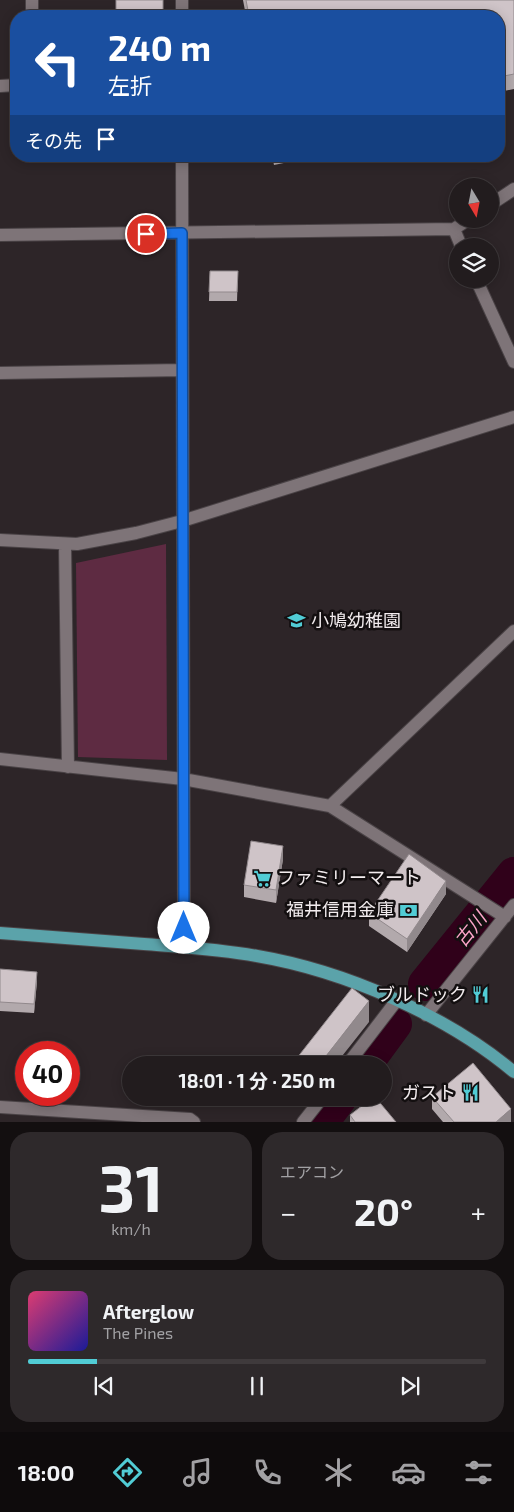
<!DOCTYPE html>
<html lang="ja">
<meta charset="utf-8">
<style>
body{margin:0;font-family:"Exo 2","Noto Sans JP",sans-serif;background:#2e292b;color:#f1f3f6;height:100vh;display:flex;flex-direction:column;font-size:19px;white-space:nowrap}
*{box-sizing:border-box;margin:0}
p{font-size:16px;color:#a2a1a4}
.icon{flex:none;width:28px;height:28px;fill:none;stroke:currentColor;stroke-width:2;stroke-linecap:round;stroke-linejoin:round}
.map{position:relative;height:1122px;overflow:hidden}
.details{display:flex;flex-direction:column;gap:10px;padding:10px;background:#130f10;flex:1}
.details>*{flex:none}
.top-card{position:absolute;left:10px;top:10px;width:495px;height:152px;border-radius:20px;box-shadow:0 2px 12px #0003,0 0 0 1px #3f3a3c;background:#1a4fa0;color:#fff;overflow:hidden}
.needle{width:32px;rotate:170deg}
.fabs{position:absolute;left:449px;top:178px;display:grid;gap:10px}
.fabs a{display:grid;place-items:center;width:50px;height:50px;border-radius:50%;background:#221c1e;box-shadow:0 2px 12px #0003,0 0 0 1px #3f3a3c;font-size:25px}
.speed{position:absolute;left:15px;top:1041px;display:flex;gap:10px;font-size:25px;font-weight:700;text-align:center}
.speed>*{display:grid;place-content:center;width:65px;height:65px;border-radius:50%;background:#221c1e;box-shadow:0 2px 12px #0003,0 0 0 1px #3f3a3c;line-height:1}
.speed .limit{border:8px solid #d22;background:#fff;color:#111}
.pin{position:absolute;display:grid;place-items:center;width:42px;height:42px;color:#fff;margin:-21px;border:2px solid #fff;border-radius:50%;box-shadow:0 1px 5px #0007}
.me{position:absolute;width:55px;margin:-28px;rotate:0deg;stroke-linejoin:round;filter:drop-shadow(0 0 4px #0008)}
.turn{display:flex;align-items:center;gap:18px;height:105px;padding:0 15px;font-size:22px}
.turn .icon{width:65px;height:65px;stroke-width:2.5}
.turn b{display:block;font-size:35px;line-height:42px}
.then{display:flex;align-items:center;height:48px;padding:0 15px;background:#0003;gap:10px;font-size:19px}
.big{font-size:38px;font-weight:700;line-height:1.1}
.details .card{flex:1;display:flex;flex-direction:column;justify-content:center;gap:8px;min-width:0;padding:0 18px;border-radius:20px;background:#2e292b}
.details .dial{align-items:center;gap:0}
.dial b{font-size:65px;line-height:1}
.song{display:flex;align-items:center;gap:15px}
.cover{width:60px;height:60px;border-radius:8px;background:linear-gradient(135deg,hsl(340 70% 55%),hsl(240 70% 35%))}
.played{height:5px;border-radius:2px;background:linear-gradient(90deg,#51ccd5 15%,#3f3a3c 15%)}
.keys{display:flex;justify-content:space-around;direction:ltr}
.heat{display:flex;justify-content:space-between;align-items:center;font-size:28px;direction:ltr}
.details .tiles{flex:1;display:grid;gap:10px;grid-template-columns:1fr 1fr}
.card:last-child{grid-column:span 2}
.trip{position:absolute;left:122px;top:1056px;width:270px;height:50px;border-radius:25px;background:#221c1e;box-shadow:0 2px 12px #0003,0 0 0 1px #3f3a3c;font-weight:700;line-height:50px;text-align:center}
.tab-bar{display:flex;height:80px;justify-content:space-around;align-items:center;background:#0e0b0c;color:#a2a1a4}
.tab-bar .icon{width:35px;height:35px}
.tab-bar .selected{color:#51ccd5}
.tab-bar b{font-size:22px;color:#f1f3f6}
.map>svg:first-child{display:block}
</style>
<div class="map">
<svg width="514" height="1122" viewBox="0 0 514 1122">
<rect width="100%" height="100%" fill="#2d2528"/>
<path fill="#5e2b42" d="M166,544L167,760L78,757L76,563Z"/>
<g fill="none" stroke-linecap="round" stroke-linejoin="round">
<path stroke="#30011a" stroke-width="34" d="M425,984L514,874
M365,1065L395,1024
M322,1122L340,1098"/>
<defs>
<path id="minor" d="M32,0V16
M182,16V0
M0,86L16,85
M182,156L184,947
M490,205L514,189
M454,229L461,246
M0,235L454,229L469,219
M476,279L514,362
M0,373L182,370
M0,540L77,544L136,533L182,521L514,417
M65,544L68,767
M0,759L183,779L330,806L505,917
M330,806L514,631
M426,1015L514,905
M347,1065L397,1000
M0,1107L190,1119L194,1122
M303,1122L322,1098"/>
<path id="major" d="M0,933C48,937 96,940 144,944C182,947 220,949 257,956C345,971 446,1015 514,1072"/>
</defs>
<use href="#minor" stroke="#4a4346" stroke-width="14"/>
<use href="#major" stroke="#4a4346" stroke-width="14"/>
<use href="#minor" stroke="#7e7478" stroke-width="12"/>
<use href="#major" stroke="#5ba3aa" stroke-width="12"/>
</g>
<path fill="#b2a9ac" d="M243,0H514V89L499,92V16H246Z
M499,95L501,107V122H499Z
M272,156H318L274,165Z
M210,271H238L237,301H209Z
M283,859L276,903L244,897V885Z
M446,894L407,952L369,926V913Z
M0,969L37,981L34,1013L0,1011Z
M432,1097L511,1122H443L432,1109Z
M350,1115L396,1122H350Z"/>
<path fill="#91898c" d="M283,846V859L276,903V890Z
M446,881V894L407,952V939Z
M37,972V981L34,1013V1004Z
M369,1001V1022L335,1065H319Z
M511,1109V1122H496Z"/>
<path fill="#cfc4c8" stroke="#91898c" d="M116,0H163V16H116Z
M246,0H514V74L499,77V16H249Z
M499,95L501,107H499Z
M210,271H238L237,292H209Z
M251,841L283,846L276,890L244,885Z
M409,854L446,881L407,939L369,913Z
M0,969L37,972L34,1004L0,1002Z
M352,988L369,1001L319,1065H295L293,1063Z
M473,1063L511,1109L496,1122H454L432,1097Z
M372,1098H376L396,1122H355L350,1115Z"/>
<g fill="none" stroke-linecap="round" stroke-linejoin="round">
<defs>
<path id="route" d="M146,234L182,233L184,928"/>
</defs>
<use href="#route" stroke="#114b97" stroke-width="12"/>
<use href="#route" stroke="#1a73e8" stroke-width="9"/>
</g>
<defs>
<symbol id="school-bare" viewBox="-9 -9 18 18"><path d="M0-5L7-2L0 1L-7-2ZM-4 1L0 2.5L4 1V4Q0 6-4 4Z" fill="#51ccd5" stroke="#130f10" stroke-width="2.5" paint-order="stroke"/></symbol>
<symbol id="supermarket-bare" viewBox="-9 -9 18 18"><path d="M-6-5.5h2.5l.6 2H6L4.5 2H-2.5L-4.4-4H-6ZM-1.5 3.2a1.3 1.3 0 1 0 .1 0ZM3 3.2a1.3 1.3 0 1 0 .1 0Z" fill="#51ccd5" stroke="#130f10" stroke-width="2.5" paint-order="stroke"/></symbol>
<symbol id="bank-bare" viewBox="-9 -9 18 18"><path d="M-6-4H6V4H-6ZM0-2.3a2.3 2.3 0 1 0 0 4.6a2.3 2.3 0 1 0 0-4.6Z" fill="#51ccd5" stroke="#130f10" stroke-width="2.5" paint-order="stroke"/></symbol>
<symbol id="restaurant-bare" viewBox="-9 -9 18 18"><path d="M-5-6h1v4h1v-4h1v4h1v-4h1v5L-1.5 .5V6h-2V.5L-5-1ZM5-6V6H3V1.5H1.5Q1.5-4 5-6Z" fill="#51ccd5" stroke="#130f10" stroke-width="2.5" paint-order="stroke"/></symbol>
</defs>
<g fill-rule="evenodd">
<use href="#school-bare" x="284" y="608" width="25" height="25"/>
<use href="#supermarket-bare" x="250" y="866" width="25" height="25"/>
<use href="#bank-bare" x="396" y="898" width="25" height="25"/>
<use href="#restaurant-bare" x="468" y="982" width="25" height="25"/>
<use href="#restaurant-bare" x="458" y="1080" width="25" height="25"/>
</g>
<g text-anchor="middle" stroke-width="5" stroke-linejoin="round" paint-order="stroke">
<g font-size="18" fill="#f2ecee" stroke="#130f10" text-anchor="end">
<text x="311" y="627" text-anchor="start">小鳩幼稚園</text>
<text x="277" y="884" text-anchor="start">ファミリーマート</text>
<text x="394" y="916">福井信用金庫</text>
<text x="467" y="1001">ブルドック</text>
<text x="456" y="1099">ガスト</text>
</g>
<g font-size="19" font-style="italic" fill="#fca5c9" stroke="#130f10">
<text transform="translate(470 929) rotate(-51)" y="7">古川</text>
</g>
</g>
</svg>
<div class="fabs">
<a><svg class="needle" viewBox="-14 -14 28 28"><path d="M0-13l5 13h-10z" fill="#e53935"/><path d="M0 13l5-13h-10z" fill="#a2a1a4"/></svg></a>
<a><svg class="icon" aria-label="layers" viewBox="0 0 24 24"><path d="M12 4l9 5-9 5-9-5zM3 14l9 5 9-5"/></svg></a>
</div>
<div class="speed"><div class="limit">40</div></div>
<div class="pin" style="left:146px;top:234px;background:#d93025"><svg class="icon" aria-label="arrive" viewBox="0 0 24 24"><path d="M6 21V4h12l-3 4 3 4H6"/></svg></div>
<svg class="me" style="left:184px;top:928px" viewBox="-20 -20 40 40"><circle r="19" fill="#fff"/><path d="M0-13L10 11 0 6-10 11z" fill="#1a73e8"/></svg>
<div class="trip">18:01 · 1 分 · 250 m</div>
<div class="top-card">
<div class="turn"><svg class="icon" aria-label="left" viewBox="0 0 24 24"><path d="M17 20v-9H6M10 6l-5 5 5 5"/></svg><div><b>240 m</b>左折</div></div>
<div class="then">その先<svg class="icon" aria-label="arrive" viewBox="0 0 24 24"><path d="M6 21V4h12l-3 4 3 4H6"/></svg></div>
</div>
</div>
<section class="details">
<div class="tiles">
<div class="card dial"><b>31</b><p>km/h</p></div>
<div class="card"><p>エアコン</p>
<div class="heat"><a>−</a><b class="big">20°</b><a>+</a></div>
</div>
<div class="card">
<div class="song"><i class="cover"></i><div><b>Afterglow</b><p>The Pines</p></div></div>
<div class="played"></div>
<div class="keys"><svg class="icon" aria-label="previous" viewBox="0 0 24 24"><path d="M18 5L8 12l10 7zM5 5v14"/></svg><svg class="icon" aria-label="pause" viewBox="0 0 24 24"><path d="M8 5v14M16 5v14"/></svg><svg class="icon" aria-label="next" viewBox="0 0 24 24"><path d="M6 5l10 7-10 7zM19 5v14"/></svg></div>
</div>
</div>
</section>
<nav class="tab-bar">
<b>18:00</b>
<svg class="icon selected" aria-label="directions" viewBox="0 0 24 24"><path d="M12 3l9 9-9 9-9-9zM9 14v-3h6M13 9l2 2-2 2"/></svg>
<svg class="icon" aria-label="music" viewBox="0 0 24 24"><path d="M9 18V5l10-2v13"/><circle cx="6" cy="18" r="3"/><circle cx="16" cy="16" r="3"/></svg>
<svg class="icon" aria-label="phone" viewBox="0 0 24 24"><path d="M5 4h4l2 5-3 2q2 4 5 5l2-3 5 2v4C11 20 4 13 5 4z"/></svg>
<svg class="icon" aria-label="climate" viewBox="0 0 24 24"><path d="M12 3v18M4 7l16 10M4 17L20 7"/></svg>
<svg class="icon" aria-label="car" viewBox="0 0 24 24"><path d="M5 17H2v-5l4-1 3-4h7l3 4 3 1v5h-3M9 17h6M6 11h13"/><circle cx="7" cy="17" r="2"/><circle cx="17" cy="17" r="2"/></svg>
<svg class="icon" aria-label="filters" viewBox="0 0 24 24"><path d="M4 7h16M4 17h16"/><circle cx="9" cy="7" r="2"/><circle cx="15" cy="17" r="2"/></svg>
</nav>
